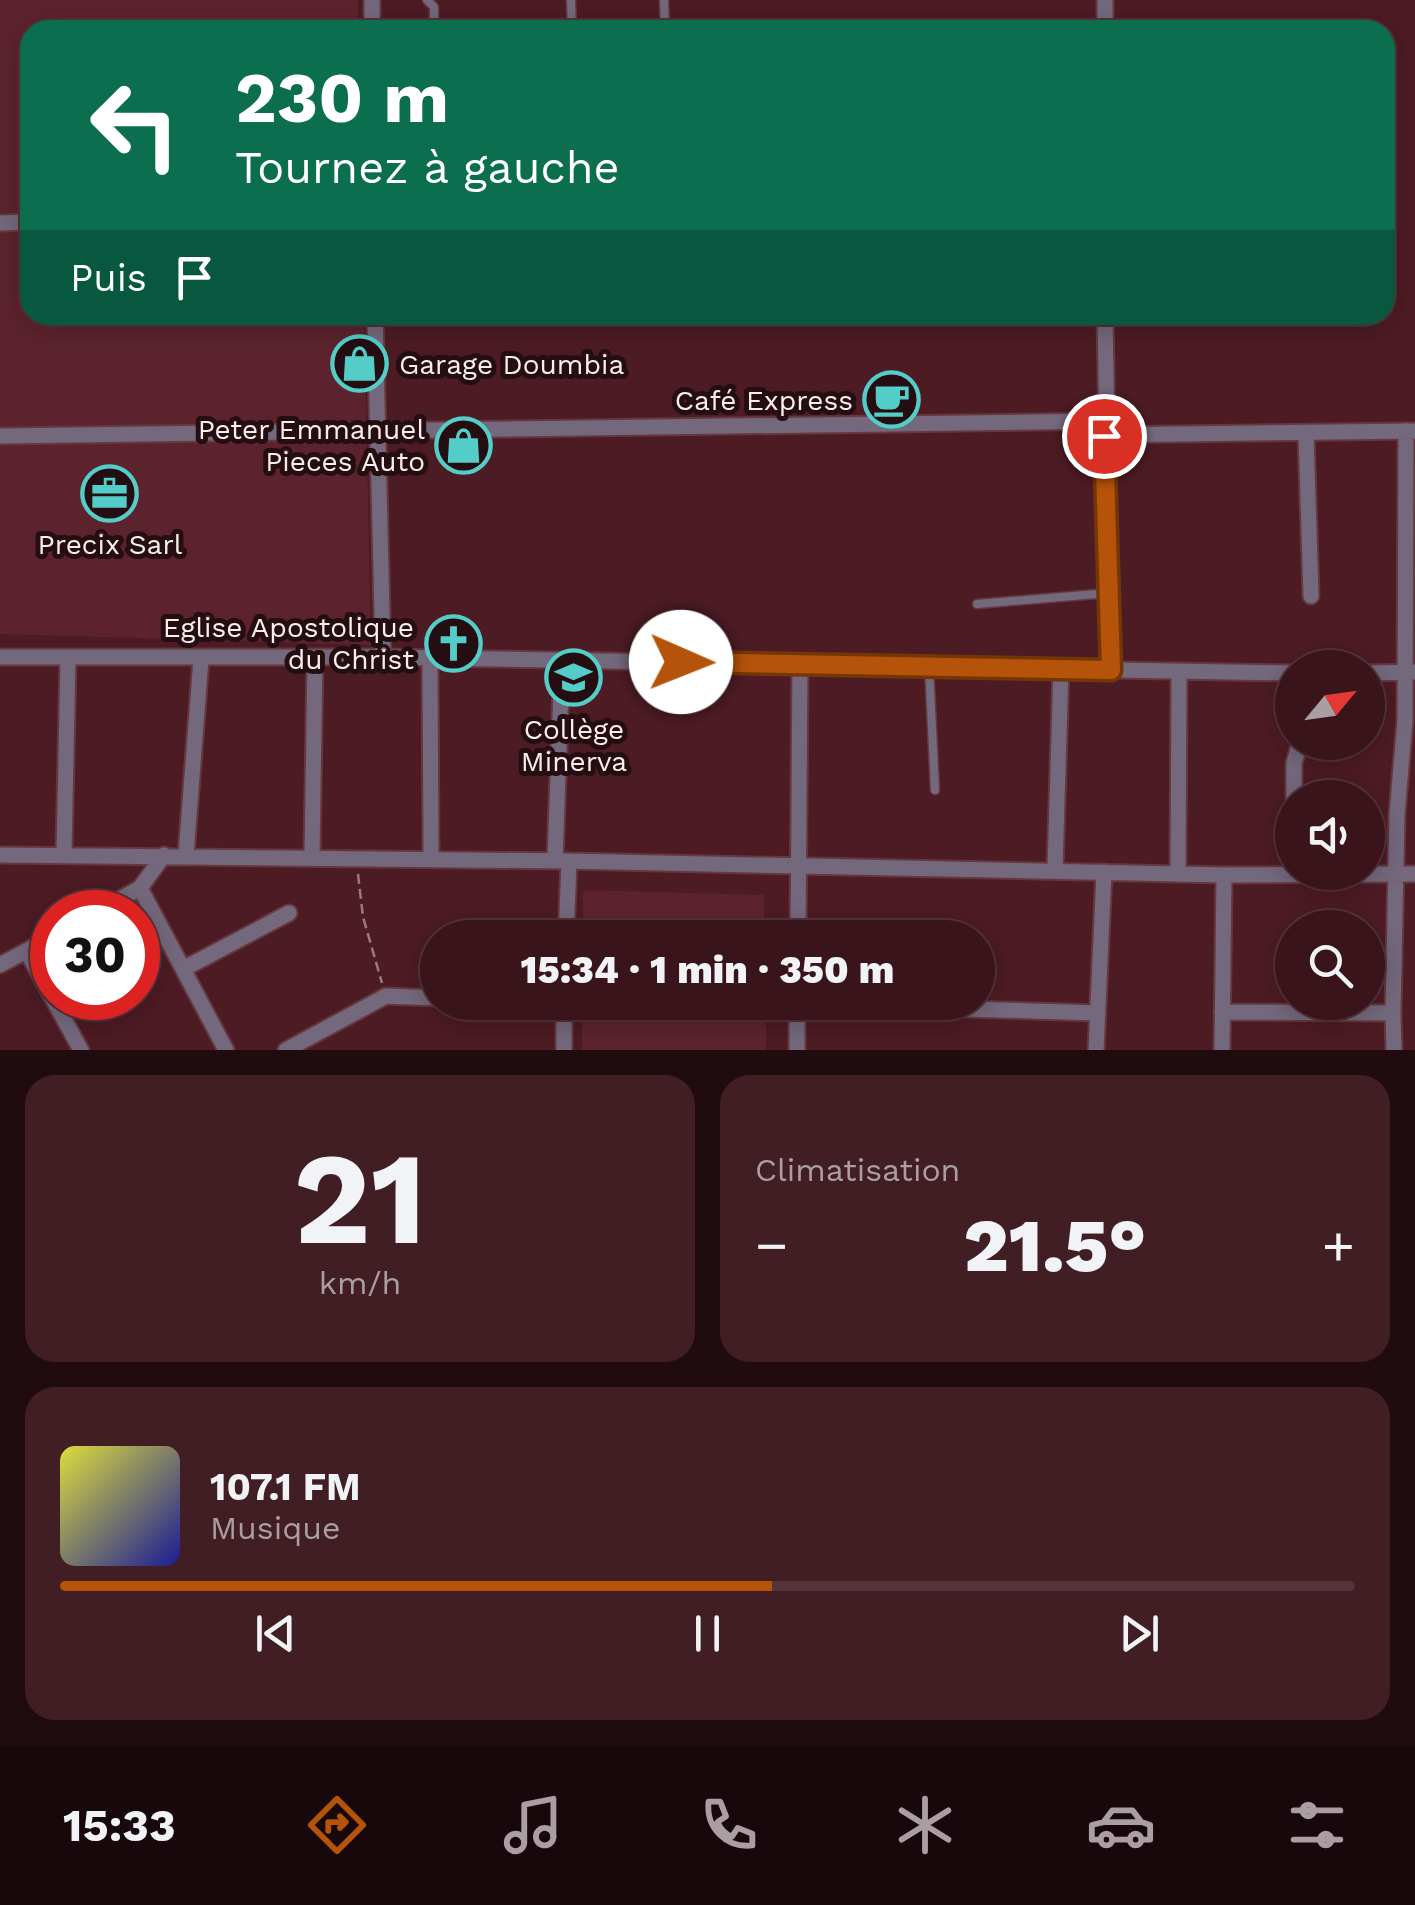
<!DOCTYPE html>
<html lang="fr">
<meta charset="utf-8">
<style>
body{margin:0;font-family:"Work Sans",sans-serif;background:#411d24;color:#f1f3f6;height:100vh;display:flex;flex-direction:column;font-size:38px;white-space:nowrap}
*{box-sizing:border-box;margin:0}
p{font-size:32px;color:#ab9ea3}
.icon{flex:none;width:55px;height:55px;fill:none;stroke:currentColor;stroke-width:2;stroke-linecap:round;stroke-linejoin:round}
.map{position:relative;height:1050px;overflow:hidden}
.panel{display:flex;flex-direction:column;gap:25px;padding:25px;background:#200b0f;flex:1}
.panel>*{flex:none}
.top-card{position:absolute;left:20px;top:20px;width:1375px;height:305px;border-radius:30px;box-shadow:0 5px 25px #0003,0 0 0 2px #54333a;background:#0b6e4f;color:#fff;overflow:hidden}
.needle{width:65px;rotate:61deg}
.buttons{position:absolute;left:1275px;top:650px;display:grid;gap:20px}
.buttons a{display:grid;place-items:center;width:110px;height:110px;border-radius:50%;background:#3a141b;box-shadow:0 5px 25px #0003,0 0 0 2px #54333a;font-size:50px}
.speed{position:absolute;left:30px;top:890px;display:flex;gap:20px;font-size:50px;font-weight:700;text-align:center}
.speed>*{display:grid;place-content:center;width:130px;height:130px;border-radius:50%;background:#3a141b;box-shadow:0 5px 25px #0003,0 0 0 2px #54333a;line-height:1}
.speed .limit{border:15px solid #d22;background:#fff;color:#111}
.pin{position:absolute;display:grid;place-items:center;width:85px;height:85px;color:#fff;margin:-42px;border:5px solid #fff;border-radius:50%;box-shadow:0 2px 10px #0007}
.me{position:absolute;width:110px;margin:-55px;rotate:91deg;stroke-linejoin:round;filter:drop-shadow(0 0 8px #0008)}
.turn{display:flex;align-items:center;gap:35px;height:210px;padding:0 50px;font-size:45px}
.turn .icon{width:130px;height:130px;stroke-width:2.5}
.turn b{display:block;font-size:70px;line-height:85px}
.then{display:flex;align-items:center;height:95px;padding:0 50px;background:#0003;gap:20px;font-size:38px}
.big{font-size:75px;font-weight:800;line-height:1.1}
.panel .widget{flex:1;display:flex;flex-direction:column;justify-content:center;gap:15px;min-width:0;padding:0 35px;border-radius:30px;background:#411d24}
.panel .dial{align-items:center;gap:0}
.dial b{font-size:130px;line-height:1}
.song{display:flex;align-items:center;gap:30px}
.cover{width:120px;height:120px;border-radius:15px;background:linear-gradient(135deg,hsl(60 70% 55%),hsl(240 70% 35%))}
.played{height:10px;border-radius:5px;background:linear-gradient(90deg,#b45309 55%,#54333a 55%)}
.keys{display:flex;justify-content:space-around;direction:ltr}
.heat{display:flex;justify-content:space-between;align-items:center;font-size:55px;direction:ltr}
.panel .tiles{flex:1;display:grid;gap:25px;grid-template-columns:1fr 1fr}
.widget:last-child{grid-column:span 2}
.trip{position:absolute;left:420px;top:920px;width:575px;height:100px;border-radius:50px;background:#3a141b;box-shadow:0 5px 25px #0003,0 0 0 2px #54333a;font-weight:800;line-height:100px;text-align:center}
.tab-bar{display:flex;height:160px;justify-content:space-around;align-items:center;background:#17080b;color:#ab9ea3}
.tab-bar .icon{width:70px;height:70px}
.tab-bar .current{color:#b45309}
.tab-bar b{font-size:45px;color:#f1f3f6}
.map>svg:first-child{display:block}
</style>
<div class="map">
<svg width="1415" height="1050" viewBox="0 0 1415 1050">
<rect width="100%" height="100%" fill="#4d1b24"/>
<path fill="#5c232e" d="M0,0H358V30H30V315H364L371,645L0,634Z
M583,890L764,895L765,937L583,938Z
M582,1003H766V1050H582Z"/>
<path fill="#754e17" d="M729,927V937H626V929Z"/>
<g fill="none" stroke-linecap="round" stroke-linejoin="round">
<defs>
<path id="service" d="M427,0L434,7V30
M571,0L572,30
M664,0L665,30
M977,604L1109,593
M929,666L935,790"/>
<path id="minor" d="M1105,0V30
M372,30V0
M0,223L30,222
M375,315L383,657
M1105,315L1111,669
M1306,434L1311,596
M1104,435L1415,431
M0,436L1104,421
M0,657H383L1292,673
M430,658L431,859
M1368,673L1415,672
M1294,798V763L1300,742
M64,854L68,659
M0,855L569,861L1224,875L1415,874
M186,855L201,659
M312,857L315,659
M555,861L562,660
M1055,869L1061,668
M1178,874L1179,673
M140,888L226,1050
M97,912L140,888L164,855
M566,938L569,861
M798,938L800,663
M27,952L81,1050
M0,965L52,937
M185,968L289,913
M797,1004L1098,1013
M1222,1012L1393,1013L1397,814L1405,720L1406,431
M1393,1013L1394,1050
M286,1050L386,996L438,998
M564,1050V1002
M797,1050V1002
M1096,1050L1104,872
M1222,1050L1224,875"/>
</defs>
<use href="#service" stroke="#653840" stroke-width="11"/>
<use href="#minor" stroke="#653840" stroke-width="19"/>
<path stroke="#9b7a7f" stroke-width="2.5" stroke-dasharray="10 5" stroke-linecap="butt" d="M358,874L363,917L382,983"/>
<use href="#service" stroke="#74687c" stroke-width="8"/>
<use href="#minor" stroke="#74687c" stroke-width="15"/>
</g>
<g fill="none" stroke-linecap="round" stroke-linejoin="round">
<defs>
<path id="route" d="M681,662L1111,670L1104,436"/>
</defs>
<use href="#route" stroke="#753606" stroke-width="25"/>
<use href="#route" stroke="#b45309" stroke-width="18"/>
</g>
<defs>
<symbol id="shop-ring" viewBox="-11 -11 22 22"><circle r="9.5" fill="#250e12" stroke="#54cdc8" stroke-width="1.5"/><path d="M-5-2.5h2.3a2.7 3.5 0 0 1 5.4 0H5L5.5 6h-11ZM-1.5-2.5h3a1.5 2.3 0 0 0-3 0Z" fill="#54cdc8"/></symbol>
<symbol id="cafe-ring" viewBox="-11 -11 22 22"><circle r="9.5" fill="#250e12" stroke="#54cdc8" stroke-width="1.5"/><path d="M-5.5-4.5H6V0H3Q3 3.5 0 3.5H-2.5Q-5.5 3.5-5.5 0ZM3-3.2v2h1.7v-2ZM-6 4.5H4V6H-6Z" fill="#54cdc8"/></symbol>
<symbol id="office-ring" viewBox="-11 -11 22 22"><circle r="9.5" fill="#250e12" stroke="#54cdc8" stroke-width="1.5"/><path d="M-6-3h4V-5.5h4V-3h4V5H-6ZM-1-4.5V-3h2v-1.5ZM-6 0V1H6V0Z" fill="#54cdc8"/></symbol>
<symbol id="church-ring" viewBox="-11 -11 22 22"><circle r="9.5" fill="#250e12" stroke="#54cdc8" stroke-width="1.5"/><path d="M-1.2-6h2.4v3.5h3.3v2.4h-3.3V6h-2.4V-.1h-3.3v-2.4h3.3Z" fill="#54cdc8"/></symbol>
<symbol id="school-ring" viewBox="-11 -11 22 22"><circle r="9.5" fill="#250e12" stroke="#54cdc8" stroke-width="1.5"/><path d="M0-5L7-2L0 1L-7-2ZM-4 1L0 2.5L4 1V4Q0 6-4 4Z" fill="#54cdc8"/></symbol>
</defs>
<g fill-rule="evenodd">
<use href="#shop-ring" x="328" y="332" width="63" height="63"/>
<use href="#cafe-ring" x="860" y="368" width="63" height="63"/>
<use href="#shop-ring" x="432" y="414" width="63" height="63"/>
<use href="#office-ring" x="78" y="462" width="63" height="63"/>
<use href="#church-ring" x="422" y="612" width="63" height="63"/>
<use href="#school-ring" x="542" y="646" width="63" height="63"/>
</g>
<g text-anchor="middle" stroke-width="10" stroke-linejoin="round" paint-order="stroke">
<g font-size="28" fill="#fbedee" stroke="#250e12" text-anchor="end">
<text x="399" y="374" text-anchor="start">Garage Doumbia</text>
<text x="853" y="410">Café Express</text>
<text x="425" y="439">Peter Emmanuel<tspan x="425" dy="32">Pieces Auto</tspan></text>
<text x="110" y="554" text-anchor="middle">Precix Sarl</text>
<text x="414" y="637">Eglise Apostolique<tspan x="414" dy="32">du Christ</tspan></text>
<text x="574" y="739" text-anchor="middle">Collège<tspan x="574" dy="32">Minerva</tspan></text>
</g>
</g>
</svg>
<div class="buttons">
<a><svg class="needle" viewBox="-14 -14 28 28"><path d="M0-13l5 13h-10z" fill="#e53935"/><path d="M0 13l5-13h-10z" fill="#ab9ea3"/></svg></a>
<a><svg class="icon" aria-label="sound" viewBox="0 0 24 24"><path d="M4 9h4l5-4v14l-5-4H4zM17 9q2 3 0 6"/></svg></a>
<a><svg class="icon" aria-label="search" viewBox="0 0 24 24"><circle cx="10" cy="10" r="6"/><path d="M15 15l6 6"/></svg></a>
</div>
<div class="speed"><div class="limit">30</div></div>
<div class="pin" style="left:1104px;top:436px;background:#d93025"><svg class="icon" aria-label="arrive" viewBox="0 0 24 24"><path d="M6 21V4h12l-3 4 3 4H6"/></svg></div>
<svg class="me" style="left:681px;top:662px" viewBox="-20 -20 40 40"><circle r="19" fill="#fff"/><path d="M0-13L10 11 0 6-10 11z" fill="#b45309"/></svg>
<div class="trip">15:34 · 1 min · 350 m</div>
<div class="top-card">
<div class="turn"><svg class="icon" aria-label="left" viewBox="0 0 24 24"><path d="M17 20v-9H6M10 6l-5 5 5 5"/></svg><div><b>230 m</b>Tournez à gauche</div></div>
<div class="then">Puis<svg class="icon" aria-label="arrive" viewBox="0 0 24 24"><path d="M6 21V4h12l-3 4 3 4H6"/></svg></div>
</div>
</div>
<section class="panel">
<div class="tiles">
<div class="widget dial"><b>21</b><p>km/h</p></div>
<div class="widget"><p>Climatisation</p>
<div class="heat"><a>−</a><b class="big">21.5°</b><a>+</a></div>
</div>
<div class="widget">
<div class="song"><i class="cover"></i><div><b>107.1 FM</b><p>Musique</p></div></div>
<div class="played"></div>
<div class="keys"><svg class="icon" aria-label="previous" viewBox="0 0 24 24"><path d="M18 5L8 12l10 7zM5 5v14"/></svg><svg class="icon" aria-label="pause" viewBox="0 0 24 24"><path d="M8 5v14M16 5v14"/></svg><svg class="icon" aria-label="next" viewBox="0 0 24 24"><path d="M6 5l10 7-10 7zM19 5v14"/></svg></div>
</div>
</div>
</section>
<nav class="tab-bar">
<b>15:33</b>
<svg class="icon current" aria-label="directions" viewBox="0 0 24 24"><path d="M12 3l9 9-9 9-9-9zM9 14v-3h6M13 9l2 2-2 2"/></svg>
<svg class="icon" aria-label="music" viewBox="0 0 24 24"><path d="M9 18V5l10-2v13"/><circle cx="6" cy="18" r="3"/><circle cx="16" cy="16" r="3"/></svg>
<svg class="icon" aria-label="phone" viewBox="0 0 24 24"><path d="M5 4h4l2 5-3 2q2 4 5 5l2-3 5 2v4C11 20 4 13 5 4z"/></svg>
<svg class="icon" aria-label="climate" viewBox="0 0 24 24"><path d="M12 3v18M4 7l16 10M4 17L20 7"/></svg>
<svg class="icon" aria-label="car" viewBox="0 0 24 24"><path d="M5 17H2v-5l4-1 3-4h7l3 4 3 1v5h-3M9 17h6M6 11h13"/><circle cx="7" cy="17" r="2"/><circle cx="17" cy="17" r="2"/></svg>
<svg class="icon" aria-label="filters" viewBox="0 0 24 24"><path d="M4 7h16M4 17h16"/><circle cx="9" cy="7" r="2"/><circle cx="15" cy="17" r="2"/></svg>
</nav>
